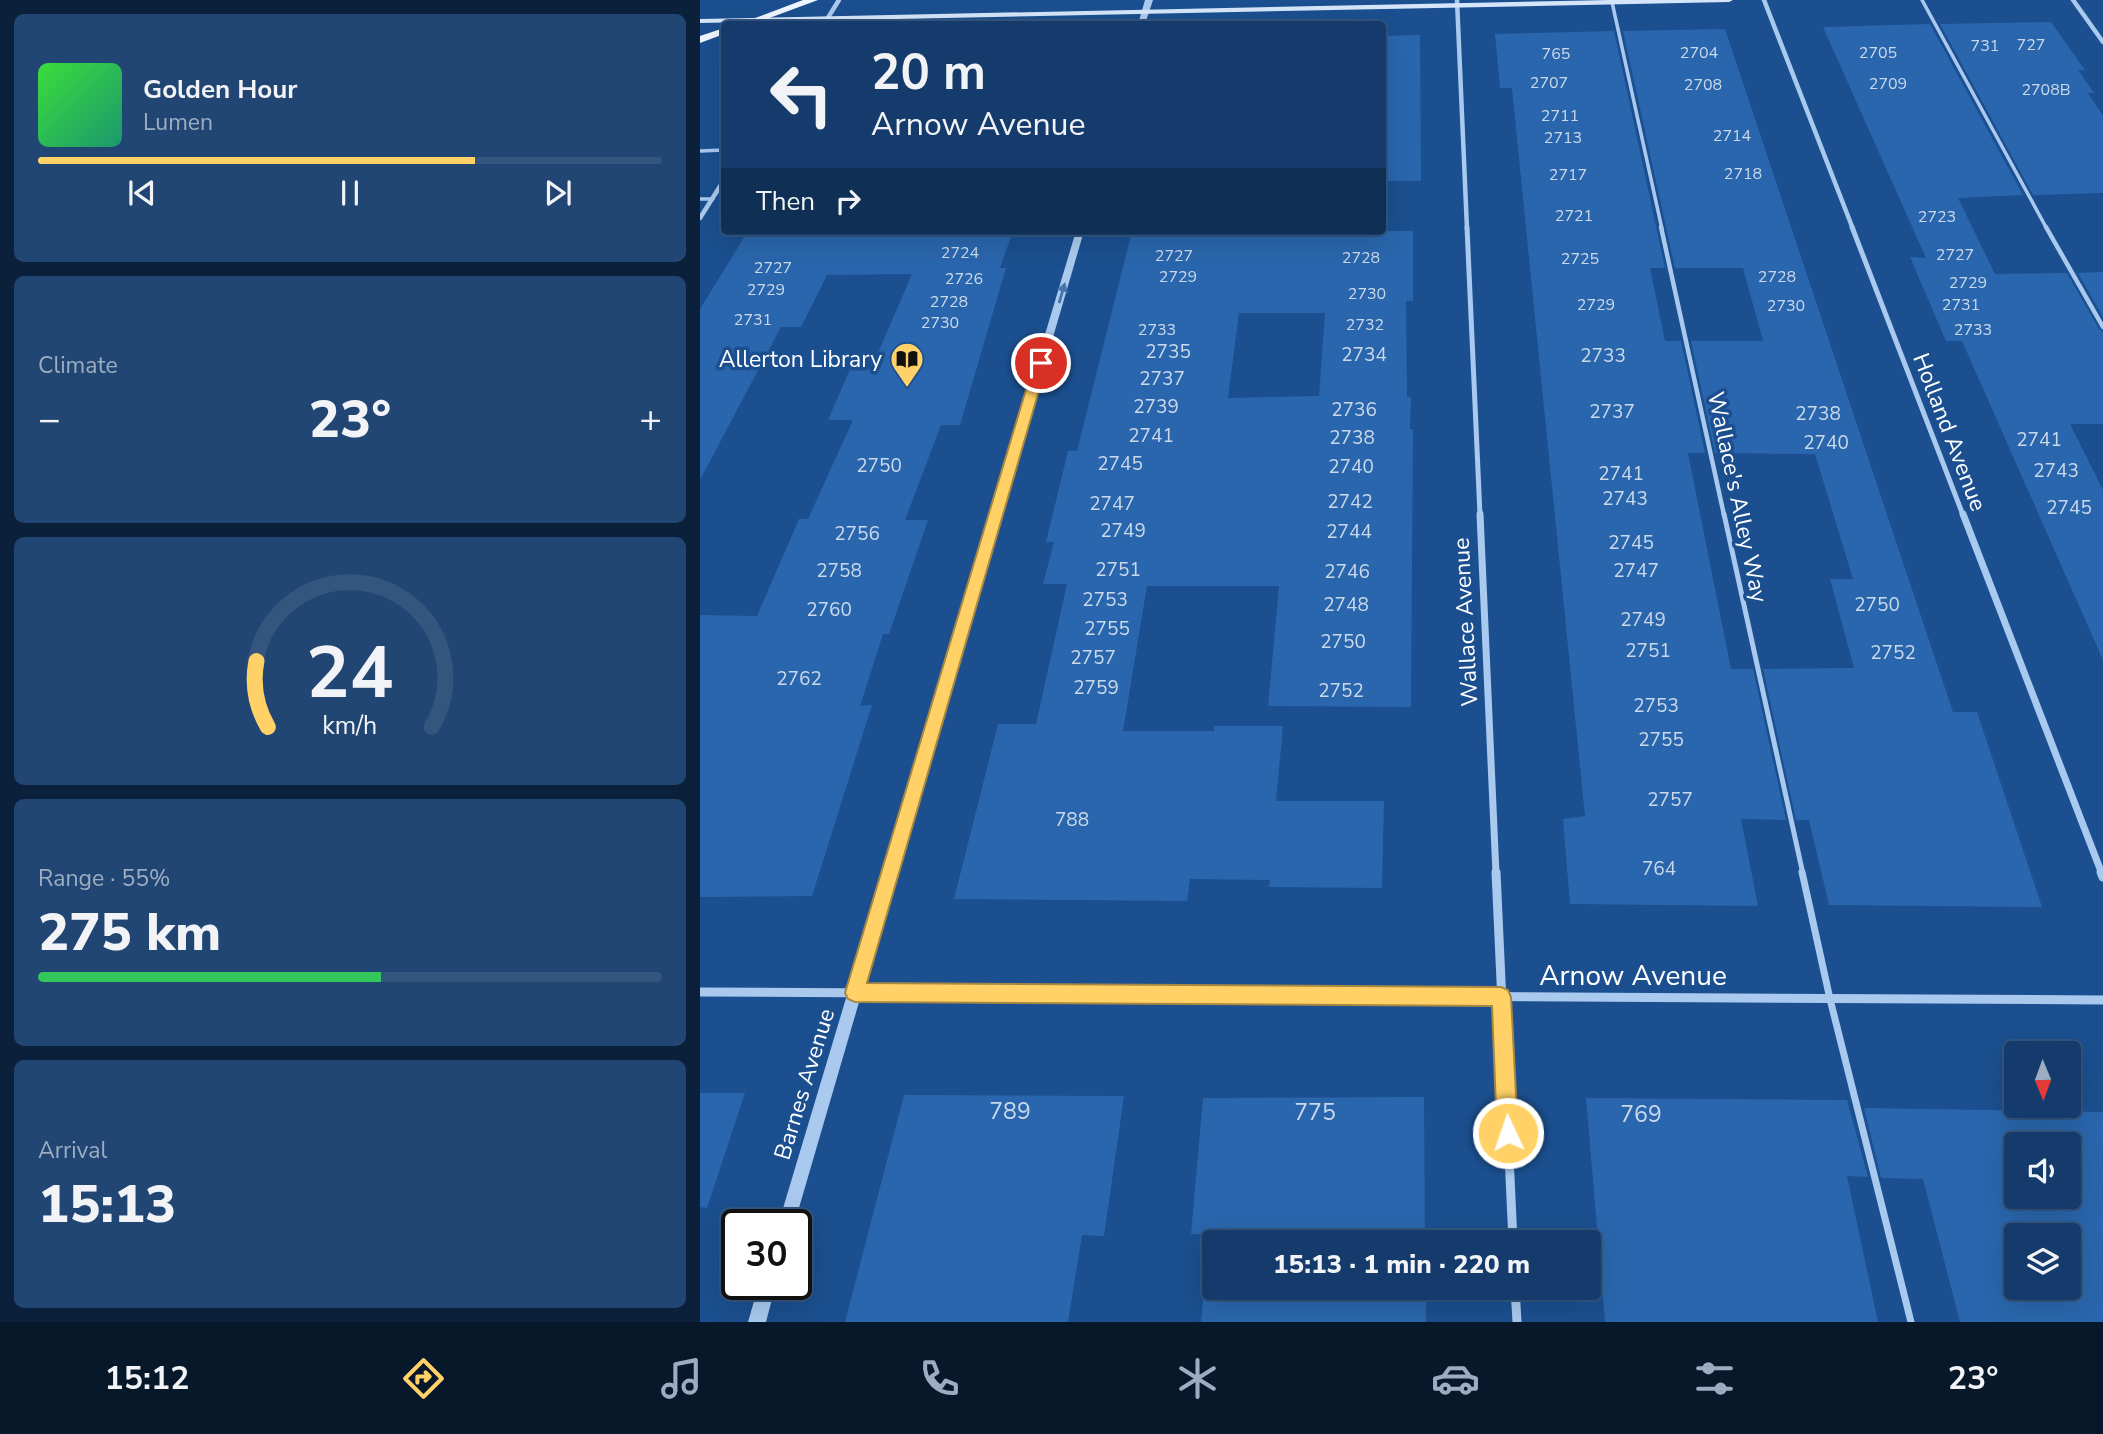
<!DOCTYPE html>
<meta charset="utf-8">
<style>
body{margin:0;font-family:"Nunito Sans",sans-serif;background:#214673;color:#f1f3f6;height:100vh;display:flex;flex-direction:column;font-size:26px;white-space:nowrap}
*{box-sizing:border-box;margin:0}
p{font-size:23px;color:#9dadc1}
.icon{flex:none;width:38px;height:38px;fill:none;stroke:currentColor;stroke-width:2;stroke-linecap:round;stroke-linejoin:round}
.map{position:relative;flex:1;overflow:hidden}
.side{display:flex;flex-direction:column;gap:14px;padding:14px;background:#0b203b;width:700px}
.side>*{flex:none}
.banner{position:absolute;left:21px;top:21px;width:665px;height:214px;border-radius:7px;box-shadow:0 7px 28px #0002,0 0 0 2px #33557e;background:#143b6b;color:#f1f3f6;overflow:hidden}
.needle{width:46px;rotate:179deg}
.fabs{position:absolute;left:1304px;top:1041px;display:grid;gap:14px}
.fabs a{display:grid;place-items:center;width:77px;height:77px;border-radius:7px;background:#143b6b;box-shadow:0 7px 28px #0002,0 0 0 2px #33557e;font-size:35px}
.speed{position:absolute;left:21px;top:1209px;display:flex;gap:14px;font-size:35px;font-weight:700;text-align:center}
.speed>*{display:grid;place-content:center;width:91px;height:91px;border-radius:50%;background:#143b6b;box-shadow:0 7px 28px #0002,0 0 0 2px #33557e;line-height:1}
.speed .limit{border:4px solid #111;border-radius:10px;background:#fff;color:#111}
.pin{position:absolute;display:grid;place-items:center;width:60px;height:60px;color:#fff;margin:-30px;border:4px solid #fff;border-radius:50%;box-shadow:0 2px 7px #0007}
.me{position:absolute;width:77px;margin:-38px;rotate:357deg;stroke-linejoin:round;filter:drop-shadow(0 0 5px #0008)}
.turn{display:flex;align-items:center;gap:24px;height:147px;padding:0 35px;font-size:32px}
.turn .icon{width:91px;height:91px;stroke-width:2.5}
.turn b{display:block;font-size:49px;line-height:60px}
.then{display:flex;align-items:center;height:66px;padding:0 35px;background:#0003;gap:14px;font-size:26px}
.big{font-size:52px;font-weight:800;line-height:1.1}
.side .widget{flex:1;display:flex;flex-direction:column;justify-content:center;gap:10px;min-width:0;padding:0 24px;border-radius:10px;background:#214673}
.side .dial{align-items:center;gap:0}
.dial svg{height:182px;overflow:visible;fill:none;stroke:#33557e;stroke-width:7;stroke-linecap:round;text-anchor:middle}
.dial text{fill:#f1f3f6;stroke:none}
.song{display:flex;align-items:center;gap:21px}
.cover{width:84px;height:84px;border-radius:10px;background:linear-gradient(135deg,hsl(120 70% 55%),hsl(160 70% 35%))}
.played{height:7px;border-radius:4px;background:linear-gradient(90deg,#ffd166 70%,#33557e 70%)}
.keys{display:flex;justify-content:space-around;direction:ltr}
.heat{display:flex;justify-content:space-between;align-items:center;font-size:38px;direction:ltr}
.charge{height:10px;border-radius:5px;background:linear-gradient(90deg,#34c759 55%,#33557e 0)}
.trip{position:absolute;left:502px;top:1230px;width:399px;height:70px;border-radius:7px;background:#143b6b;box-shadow:0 7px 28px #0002,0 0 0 2px #33557e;font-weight:800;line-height:70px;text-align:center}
.tabs{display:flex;height:112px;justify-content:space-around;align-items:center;background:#08182b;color:#9dadc1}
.tabs .icon{width:49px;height:49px}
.tabs .active{color:#ffd166}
.tabs b{font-size:32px;color:#f1f3f6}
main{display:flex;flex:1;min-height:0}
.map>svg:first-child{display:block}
</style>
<main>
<section class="side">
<div class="widget">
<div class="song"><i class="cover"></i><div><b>Golden Hour</b><p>Lumen</p></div></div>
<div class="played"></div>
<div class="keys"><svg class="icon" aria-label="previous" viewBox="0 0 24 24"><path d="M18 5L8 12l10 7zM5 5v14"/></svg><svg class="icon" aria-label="pause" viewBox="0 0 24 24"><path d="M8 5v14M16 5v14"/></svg><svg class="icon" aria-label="next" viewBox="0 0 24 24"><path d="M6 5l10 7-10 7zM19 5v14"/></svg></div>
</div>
<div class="widget"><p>Climate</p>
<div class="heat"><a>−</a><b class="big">23°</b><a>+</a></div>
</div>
<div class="widget dial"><svg viewBox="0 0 100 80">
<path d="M14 69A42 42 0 1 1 86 69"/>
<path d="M14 69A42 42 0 0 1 9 40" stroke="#ffd166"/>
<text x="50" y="56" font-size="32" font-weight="700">24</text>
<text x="50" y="72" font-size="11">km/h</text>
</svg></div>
<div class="widget"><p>Range · 55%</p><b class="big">275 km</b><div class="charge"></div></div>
<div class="widget"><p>Arrival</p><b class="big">15:13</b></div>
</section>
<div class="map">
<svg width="1403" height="1322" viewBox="0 0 1403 1322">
<rect width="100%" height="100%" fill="#1b4f8f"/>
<path fill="#2a66ad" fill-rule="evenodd" d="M1351,22L1385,70H1378L1394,93H1388L1403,116V193L1333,195L1240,24Z
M1230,24L1323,195L1258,198L1295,274L1367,273L1399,329L1403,332V424H1370L1403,490V660L1262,341H1246L1210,257L1226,258L1123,27Z
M1025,29L1253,712H1277L1342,907L1129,905L1109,820H1096L1063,669L1154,668L1130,579H1153L1115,454L1015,453L991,341H1063L1043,268H975L923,31Z
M914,31L965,268H950L965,341H981L1005,453H988L1031,669H1053L1086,820L1041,819L1058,906L870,904L863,819L885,816L812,88H800L795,34Z
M720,35L721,181H682V36Z
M48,231H313L300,268H306L260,425H241L205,520H228L189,634H183L160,706L172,705L112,896L0,897V615L57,616L99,519H108L153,420H128L150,369H171L212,274L127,275L101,327H81L0,480V309Z
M432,231H713V301H706L707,397H711L710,429H713L711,707L568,706L579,586H447L423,731H514V726H583L576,801H684L682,888L569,887L570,880L490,879L487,901L254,899L298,724H336L367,584H343L354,542H346L368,451H377ZM539,313H625L619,396L528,398Z
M1403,272V317L1378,273Z
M0,1093H45L7,1208L0,1207Z
M204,1095L424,1096L404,1236L382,1235L368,1322H145Z
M724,1097L725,1242H514V1288H726V1322H501L509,1234H491L503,1098Z
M886,1098L1147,1100L1168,1177L1147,1176L1178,1322H905Z
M1164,1108L1403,1112V1322H1260L1223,1179L1181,1178ZM1316,1144H1368V1197H1316ZM1316,1236H1368V1288H1316Z"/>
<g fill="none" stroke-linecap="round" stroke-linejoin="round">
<path stroke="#a9c9ee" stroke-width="3.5" d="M1222,0L1347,229
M912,2L962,229
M0,151L24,150
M0,199H13"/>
<path stroke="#a9c9ee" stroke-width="4.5" d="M961,227L1024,515
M1346,227L1403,327"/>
<path stroke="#a9c9ee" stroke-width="5" d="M1024,514L1103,874"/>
<path stroke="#a9c9ee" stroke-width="7" d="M1102,872L1130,999L1211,1322"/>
<path stroke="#a9c9ee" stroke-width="4.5" d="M757,0L767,229
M1064,0L1153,229
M1373,0L1403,42
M124,24L139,0
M0,218L24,180"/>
<path stroke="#a9c9ee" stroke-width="5" d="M767,227L780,515
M1152,227L1263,515"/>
<path stroke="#a9c9ee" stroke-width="7" d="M780,514L796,874
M1263,514L1402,874"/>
<path stroke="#a9c9ee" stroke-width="9" d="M796,872L813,1242
M1401,872L1403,877
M0,992L1403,1000
M815,1288L817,1322"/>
<path fill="#a9c9ee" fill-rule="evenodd" d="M445,0H453L445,24H438Z
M376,231H384L94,1225H78Z
M59,1284H76L66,1322H48Z"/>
<path fill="#d6e6fa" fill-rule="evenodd" d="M910,0H1033L1029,2L0,23V19Z"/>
<path fill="#f0f6ff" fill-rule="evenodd" d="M103,0H118L53,24H39Z
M24,28V34L0,43V36Z"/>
</g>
<defs><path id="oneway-solid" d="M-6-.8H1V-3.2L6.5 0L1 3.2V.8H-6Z" transform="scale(1.75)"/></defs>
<use fill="#4674ac" href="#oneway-solid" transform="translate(362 293) rotate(-74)"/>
<path fill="#ffd166" stroke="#a68842" stroke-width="2" d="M341,359L347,363L167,983L801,987L808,990L811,997L818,1133L815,1140L808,1143L800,1140L797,1133L792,1006L155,1002L148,999L145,993L334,363Z"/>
<defs>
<symbol id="library-pin" viewBox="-11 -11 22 30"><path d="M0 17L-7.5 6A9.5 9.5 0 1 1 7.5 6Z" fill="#ffd166" stroke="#1b4f8f"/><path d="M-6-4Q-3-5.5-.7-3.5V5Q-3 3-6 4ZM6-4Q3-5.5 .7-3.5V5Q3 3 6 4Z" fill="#111"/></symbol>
</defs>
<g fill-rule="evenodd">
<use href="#library-pin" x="188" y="340" width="38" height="52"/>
</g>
<g text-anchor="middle" stroke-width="7" stroke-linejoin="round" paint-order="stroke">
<g font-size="16" fill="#cad9ea">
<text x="1331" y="50">727</text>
<text x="1285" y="51">731</text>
<text x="999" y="58">2704</text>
<text x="1178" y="58">2705</text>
<text x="856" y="59">765</text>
<text x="849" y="88">2707</text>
<text x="1188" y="89">2709</text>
<text x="1003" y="90">2708</text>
<text x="1346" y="95">2708B</text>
<text x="860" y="121">2711</text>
<text x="1032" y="141">2714</text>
<text x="863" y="143">2713</text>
<text x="1043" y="179">2718</text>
<text x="868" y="180">2717</text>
<text x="874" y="221">2721</text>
<text x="1237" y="222">2723</text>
<text x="260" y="258">2724</text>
<text x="1255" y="260">2727</text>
<text x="474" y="261">2727</text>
<text x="661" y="263">2728</text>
<text x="880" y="264">2725</text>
<text x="73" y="273">2727</text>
<text x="478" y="282">2729</text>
<text x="1077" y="282">2728</text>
<text x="264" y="284">2726</text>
<text x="1268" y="288">2729</text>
<text x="66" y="295">2729</text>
<text x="667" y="299">2730</text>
<text x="249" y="307">2728</text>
<text x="896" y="310">2729</text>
<text x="1261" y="310">2731</text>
<text x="1086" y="311">2730</text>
<text x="53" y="325">2731</text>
<text x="240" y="328">2730</text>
<text x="665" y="330">2732</text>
<text x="457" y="335">2733</text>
<text x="1273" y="335">2733</text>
</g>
<g font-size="19" fill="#cad9ea">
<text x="468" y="358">2735</text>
<text x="664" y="361">2734</text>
<text x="903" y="362">2733</text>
<text x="462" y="385">2737</text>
<text x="456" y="413">2739</text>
<text x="654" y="416">2736</text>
<text x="912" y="418">2737</text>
<text x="1118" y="420">2738</text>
<text x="451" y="442">2741</text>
<text x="652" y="444">2738</text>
<text x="1339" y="446">2741</text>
<text x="1126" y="449">2740</text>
<text x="420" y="470">2745</text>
<text x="179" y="472">2750</text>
<text x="651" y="473">2740</text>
<text x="1356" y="477">2743</text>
<text x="921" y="480">2741</text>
<text x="925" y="505">2743</text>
<text x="650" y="508">2742</text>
<text x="412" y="510">2747</text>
<text x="1369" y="514">2745</text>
<text x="423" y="537">2749</text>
<text x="649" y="538">2744</text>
<text x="157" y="540">2756</text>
<text x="931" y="549">2745</text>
<text x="418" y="576">2751</text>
<text x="139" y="577">2758</text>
<text x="936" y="577">2747</text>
<text x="647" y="578">2746</text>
<text x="405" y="606">2753</text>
<text x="646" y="611">2748</text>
<text x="1177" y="611">2750</text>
<text x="129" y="616">2760</text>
<text x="943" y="626">2749</text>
<text x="407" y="635">2755</text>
<text x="643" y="648">2750</text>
<text x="948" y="657">2751</text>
<text x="1193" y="659">2752</text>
<text x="393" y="664">2757</text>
<text x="99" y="685">2762</text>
<text x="396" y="694">2759</text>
<text x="641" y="697">2752</text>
<text x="956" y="712">2753</text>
<text x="961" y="746">2755</text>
<text x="970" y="806">2757</text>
<text x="372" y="826">788</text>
<text x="959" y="875">764</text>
</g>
<g font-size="23" fill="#fff" stroke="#1b4f8f" text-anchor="end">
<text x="182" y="367">Allerton Library</text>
</g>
<g font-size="23" fill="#fff" stroke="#1b4f8f">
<text transform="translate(1250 432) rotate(69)" y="8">Holland Avenue</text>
<text transform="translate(1038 497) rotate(78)" y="8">Wallace's Alley Way</text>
<text transform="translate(765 622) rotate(-93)" y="8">Wallace Avenue</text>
<text transform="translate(104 1084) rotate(-73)" y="8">Barnes Avenue</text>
</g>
<g font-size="23" fill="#cad9ea">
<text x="310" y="1119">789</text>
<text x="615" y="1120">775</text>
<text x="941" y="1122">769</text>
</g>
<g font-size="28" fill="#fff" stroke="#1b4f8f">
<text x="933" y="985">Arnow Avenue</text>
</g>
</g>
</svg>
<div class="fabs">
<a><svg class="needle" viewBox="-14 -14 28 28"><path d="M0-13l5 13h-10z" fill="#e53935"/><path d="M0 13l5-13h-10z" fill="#9dadc1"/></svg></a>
<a><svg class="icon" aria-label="sound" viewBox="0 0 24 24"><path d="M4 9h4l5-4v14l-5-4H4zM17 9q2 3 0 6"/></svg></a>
<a><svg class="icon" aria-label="layers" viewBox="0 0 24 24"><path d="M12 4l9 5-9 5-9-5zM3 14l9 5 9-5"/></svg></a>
</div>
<div class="speed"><div class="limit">30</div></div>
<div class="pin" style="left:341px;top:363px;background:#d93025"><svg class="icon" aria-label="arrive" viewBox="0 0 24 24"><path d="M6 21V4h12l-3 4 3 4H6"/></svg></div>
<svg class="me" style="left:808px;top:1133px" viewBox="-20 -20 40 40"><circle r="17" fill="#ffd166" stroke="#fff" stroke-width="3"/><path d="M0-11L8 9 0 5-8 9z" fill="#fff"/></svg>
<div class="trip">15:13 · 1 min · 220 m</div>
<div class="banner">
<div class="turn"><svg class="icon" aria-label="left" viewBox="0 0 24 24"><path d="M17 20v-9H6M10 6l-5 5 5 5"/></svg><div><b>20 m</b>Arnow Avenue</div></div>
<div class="then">Then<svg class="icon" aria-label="right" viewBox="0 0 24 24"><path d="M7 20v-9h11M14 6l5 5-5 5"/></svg></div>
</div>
</div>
</main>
<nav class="tabs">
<b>15:12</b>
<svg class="icon active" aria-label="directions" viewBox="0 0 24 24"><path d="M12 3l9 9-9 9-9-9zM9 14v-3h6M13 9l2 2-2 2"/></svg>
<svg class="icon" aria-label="music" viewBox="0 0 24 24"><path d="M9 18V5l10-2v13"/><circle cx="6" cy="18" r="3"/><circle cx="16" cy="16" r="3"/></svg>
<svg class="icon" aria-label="phone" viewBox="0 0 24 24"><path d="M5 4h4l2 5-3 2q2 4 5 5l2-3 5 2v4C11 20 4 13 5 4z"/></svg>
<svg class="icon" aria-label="climate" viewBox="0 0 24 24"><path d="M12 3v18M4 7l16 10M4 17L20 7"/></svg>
<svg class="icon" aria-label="car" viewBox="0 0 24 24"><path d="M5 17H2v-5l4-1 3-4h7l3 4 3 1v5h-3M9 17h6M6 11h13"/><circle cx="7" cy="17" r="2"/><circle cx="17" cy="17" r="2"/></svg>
<svg class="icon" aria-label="filters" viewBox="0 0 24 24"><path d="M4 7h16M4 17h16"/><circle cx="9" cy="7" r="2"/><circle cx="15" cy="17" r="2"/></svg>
<b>23°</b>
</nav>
